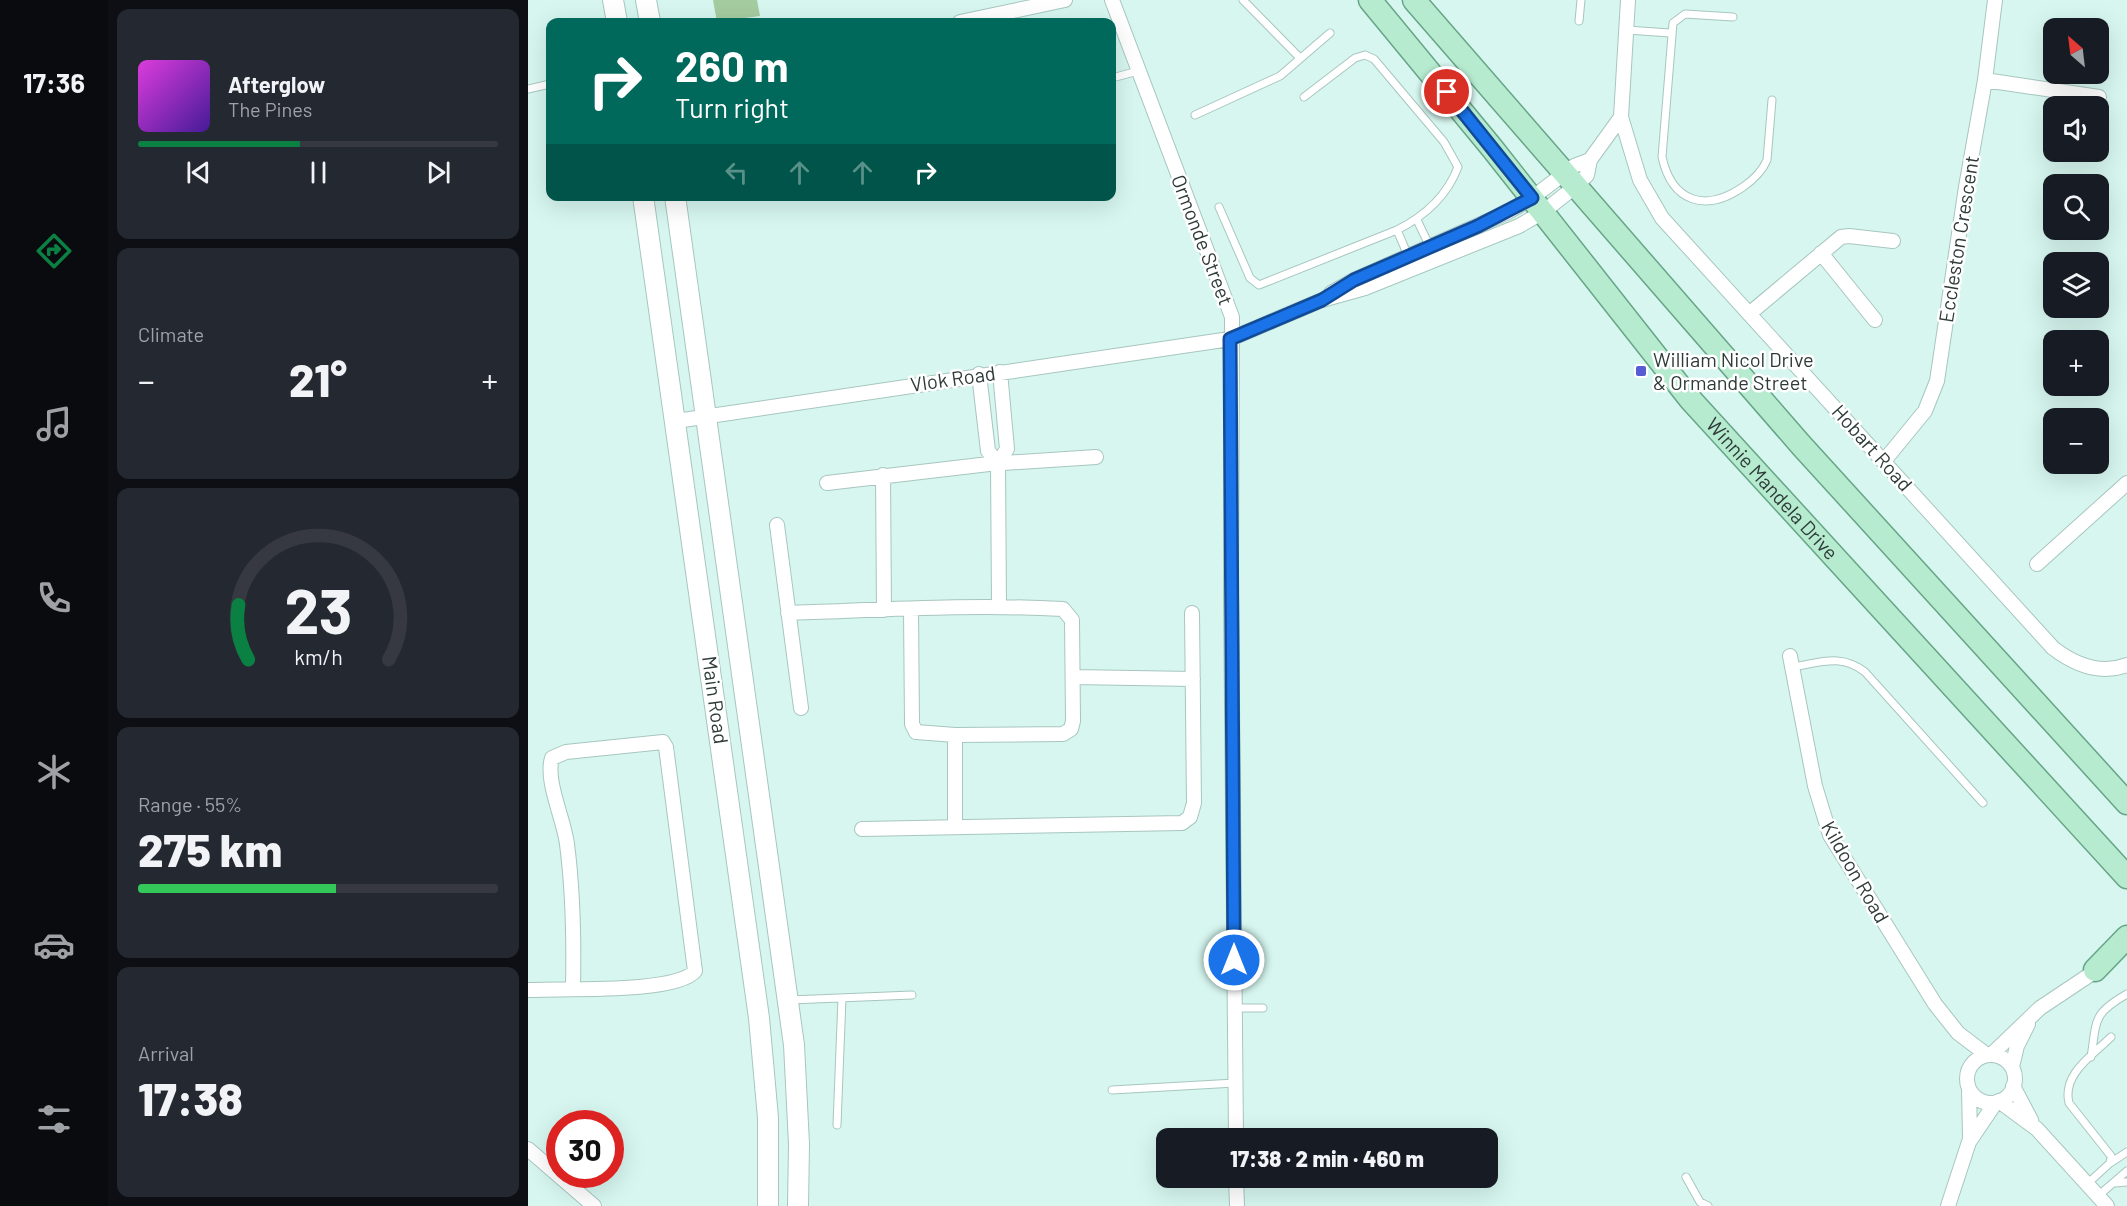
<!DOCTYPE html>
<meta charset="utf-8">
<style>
body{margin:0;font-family:Barlow,sans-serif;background:#242831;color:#f1f3f6;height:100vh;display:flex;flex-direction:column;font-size:22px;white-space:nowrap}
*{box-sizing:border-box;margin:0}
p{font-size:20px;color:#9ea1a6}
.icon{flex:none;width:33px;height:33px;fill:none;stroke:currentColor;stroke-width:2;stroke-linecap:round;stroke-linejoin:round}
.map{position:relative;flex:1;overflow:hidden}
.sheet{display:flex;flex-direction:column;gap:9px;padding:9px;background:#0d0f14;width:420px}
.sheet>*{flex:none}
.guide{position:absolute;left:18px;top:18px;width:570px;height:183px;border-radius:12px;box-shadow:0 6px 24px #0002;background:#00695c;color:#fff;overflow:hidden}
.needle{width:39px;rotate:332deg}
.controls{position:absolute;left:1515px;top:18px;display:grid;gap:12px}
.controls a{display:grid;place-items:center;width:66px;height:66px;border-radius:12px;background:#171b24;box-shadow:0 6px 24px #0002;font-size:30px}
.speed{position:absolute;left:18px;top:1110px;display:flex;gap:12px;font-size:30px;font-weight:700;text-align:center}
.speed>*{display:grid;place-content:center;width:78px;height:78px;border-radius:50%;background:#171b24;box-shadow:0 6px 24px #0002;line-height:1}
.speed .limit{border:9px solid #d22;background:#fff;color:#111}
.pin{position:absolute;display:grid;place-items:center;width:51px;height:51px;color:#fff;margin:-26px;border:3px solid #fff;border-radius:50%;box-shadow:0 2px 6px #0007}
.me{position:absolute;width:66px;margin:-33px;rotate:0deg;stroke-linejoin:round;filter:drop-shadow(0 0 4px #0008)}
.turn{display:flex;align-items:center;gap:21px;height:126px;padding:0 30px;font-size:27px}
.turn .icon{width:78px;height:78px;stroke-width:2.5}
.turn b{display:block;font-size:42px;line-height:51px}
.lanes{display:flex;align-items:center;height:57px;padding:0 30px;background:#0003;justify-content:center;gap:30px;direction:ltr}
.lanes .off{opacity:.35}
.big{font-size:45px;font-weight:800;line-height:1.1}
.sheet .card{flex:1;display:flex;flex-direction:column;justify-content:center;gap:9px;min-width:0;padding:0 21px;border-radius:12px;background:#242831}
.sheet .dial{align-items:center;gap:0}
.dial svg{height:156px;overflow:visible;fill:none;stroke:#363941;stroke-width:7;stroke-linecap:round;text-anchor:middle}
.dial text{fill:#f1f3f6;stroke:none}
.song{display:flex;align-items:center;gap:18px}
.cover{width:72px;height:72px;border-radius:9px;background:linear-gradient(135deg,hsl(300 70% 55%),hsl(260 70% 35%))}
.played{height:6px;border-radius:3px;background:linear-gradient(90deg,#0b8043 45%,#363941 45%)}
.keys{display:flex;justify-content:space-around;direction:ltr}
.heat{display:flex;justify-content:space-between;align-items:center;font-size:33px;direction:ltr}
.charge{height:9px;border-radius:4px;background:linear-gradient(90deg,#34c759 55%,#363941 0)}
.trip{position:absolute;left:628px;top:1128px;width:342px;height:60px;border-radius:12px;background:#171b24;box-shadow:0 6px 24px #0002;font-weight:800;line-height:60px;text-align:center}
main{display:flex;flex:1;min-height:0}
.menu{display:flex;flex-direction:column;width:108px;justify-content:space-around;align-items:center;background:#090b0e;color:#9ea1a6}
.menu .icon{width:42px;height:42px}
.menu .active{color:#0b8043}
.menu b{font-size:27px;color:#f1f3f6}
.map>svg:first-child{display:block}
</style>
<main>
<nav class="menu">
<b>17:36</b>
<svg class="icon active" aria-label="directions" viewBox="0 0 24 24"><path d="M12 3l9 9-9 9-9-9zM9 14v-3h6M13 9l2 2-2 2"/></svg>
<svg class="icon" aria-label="music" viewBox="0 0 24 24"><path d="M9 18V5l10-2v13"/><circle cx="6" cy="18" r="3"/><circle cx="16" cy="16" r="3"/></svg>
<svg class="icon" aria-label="phone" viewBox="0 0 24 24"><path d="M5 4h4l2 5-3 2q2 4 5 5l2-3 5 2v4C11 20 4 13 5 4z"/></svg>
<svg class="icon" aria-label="climate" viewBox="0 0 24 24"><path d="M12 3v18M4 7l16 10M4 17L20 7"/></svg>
<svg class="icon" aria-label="car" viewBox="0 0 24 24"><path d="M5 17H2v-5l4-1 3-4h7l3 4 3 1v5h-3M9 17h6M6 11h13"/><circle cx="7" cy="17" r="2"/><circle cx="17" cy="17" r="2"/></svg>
<svg class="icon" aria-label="filters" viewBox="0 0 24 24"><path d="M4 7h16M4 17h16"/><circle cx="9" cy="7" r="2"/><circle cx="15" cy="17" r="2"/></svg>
</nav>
<section class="sheet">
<div class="card">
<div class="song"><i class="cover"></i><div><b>Afterglow</b><p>The Pines</p></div></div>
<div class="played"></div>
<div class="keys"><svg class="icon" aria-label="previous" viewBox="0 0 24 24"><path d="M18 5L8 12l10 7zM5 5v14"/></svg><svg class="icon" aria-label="pause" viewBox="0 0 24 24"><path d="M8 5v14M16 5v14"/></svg><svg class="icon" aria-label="next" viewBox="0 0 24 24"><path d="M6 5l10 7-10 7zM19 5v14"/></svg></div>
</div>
<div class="card"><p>Climate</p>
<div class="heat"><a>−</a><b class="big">21°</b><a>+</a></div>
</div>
<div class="card dial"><svg viewBox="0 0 100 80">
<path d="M14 69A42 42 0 1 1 86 69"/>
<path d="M14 69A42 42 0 0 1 9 41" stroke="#0b8043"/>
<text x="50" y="56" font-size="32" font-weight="700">23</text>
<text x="50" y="72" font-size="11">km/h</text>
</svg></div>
<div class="card"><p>Range · 55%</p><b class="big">275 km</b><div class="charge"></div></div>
<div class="card"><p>Arrival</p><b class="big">17:38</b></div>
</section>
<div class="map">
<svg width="1599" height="1206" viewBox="0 0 1599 1206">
<rect width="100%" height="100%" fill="#d6f6ef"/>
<path fill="#a5cba0" d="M185,0H229L232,16L189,22Z"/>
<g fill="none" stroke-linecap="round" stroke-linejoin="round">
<defs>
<path id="service" d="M715,0L772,58
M1205,17L1157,14L1145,23L1134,157C1144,202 1177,213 1215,187C1225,180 1234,172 1239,160L1244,100
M1051,21L1053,0
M1099,30L1142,33
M584,78L610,71
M0,89L22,84
M667,115L752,76L802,33
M691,207L722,278L731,285L869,230C897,216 919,196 930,167L916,142L846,59L837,55L827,58L776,97
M889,220L902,247
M869,230L881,258
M1264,667C1292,663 1313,653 1337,672L1455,803
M262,1000L384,995
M706,1008H735
M1563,1057C1569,1020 1564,1014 1599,994
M584,1090L707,1083
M309,1125L314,998
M1582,1163L1599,1152
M1158,1177L1172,1202L1180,1206
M1587,1183L1599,1182
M1559,1184L1582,1163L1583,1156L1541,1103C1534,1074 1564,1056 1583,1037
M1570,1196L1599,1171"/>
<path id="minor" d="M584,0L704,317L703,597L708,1138
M1100,0L1093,117L1112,180L1134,218L1525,648C1547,665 1572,675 1599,665
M432,22L537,0
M1457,80L1571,97
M1293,253L1347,320
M803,293L826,280L980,212L1004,198L1046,166L1062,160L1093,117
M1221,314L1313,237L1321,236L1365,241
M451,374L460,451L470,463
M148,421L702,339L794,300L837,288L991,226L1015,212L1048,186L1059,175L1062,160
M1356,461L1397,411L1409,381L1438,187L1457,80L1467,0
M355,475L356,610
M299,483L461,464L568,457
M249,525L273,708
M1509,564L1599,483
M471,606L470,463L479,449L472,372
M260,613C352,610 443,604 535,609L544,620L545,721L543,729L535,734L427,735L388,732L384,724L383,609
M1262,656L1287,786L1302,835L1407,1004L1430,1033L1459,1055
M545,677L665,679
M427,827V735
M334,829L654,823L662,817L666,803L664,613
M0,990C32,988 148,994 167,971L138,747L135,742L38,752L24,758C17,781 36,819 39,844C45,891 46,940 45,987
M1463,1055L1512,1008L1572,968
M1439 1079a24 24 0 1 1 48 0a24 24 0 1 1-48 0Z
M1484,1067L1489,1046L1500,1024
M1485,1086L1503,1120
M1441,1089L1442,1137
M1471,1101L1509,1129L1579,1206
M0,1149L66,1206
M708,1178L709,1206
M1420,1206L1441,1142L1468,1102"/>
<path id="secondary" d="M85,0L89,22
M118,0L122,22
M115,196L231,1018L240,1118V1206
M147,196L266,1045L271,1144L270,1206"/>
<g id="primary">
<path id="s1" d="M842,0L964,148L1162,399L1599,877"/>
<path d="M886,0L1273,445L1599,803"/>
<path d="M1567,970L1599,937"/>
</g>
</defs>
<use href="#service" stroke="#a7c6bf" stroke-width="9"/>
<use href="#minor" stroke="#a7c6bf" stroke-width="16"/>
<use href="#secondary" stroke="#a7c6bf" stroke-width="22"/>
<use href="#primary" stroke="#67a587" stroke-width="25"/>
<use href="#service" stroke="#fff" stroke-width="7"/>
<use href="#minor" stroke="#fff" stroke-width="14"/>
<use href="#secondary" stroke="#fff" stroke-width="20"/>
<use href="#primary" stroke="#b6ebd0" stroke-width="22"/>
</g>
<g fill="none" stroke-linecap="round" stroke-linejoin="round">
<defs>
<path id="route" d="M706,960L702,339L794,300L826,280L950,226L1004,198L919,92"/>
</defs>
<use href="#route" stroke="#114b97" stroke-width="15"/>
<use href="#route" stroke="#1a73e8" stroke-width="10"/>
</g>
<rect fill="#575cd4" stroke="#fff" stroke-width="2" x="1107" y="365" width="12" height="12" rx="3"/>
<g text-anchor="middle" stroke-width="5" stroke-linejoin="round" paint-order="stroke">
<g font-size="20" fill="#2e3b38" stroke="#fff">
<text transform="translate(1431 239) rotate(-81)" y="7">Eccleston Crescent</text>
<text transform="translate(674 240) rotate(69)" y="7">Ormonde Street</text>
<text transform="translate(425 379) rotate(-8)" y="7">Vlok Road</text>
<text transform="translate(1344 448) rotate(48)" y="7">Hobart Road</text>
<text dy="7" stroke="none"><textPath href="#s1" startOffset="633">Winnie Mandela Drive</textPath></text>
<text transform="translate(187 700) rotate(82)" y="7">Main Road</text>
<text transform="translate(1327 872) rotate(60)" y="7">Kildoon Road</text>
</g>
<g font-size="20" fill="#2e3b38" stroke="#fff" text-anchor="start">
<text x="1125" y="367">William Nicol Drive<tspan x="1125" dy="23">&amp; Ormande Street</tspan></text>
</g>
</g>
</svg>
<div class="controls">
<a><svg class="needle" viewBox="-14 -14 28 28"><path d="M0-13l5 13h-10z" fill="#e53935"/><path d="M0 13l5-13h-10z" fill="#9ea1a6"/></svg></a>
<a><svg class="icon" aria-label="sound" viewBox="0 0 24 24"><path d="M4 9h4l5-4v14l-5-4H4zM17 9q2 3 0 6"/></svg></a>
<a><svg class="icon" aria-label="search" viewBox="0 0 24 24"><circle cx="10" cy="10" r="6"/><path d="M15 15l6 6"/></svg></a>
<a><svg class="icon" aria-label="layers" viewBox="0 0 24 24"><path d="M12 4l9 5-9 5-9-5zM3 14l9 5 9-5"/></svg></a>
<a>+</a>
<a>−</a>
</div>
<div class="speed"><div class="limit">30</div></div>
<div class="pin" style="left:919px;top:92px;background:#d93025"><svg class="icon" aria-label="arrive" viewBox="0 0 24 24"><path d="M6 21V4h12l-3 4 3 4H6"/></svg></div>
<svg class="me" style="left:706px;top:960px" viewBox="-20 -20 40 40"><circle r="17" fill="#1a73e8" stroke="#fff" stroke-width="3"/><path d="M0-11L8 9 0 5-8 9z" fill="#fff"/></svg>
<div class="trip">17:38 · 2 min · 460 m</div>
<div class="guide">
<div class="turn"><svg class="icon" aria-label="right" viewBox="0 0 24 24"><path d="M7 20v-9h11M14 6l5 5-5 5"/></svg><div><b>260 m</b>Turn right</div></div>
<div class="lanes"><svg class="icon off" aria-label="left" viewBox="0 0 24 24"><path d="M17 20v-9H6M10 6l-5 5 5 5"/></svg><svg class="icon off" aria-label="ahead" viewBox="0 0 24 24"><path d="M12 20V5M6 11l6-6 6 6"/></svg><svg class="icon off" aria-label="ahead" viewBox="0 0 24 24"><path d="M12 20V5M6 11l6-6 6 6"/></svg><svg class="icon" aria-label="right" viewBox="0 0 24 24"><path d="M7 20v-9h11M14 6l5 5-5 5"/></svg></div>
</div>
</div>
</main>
